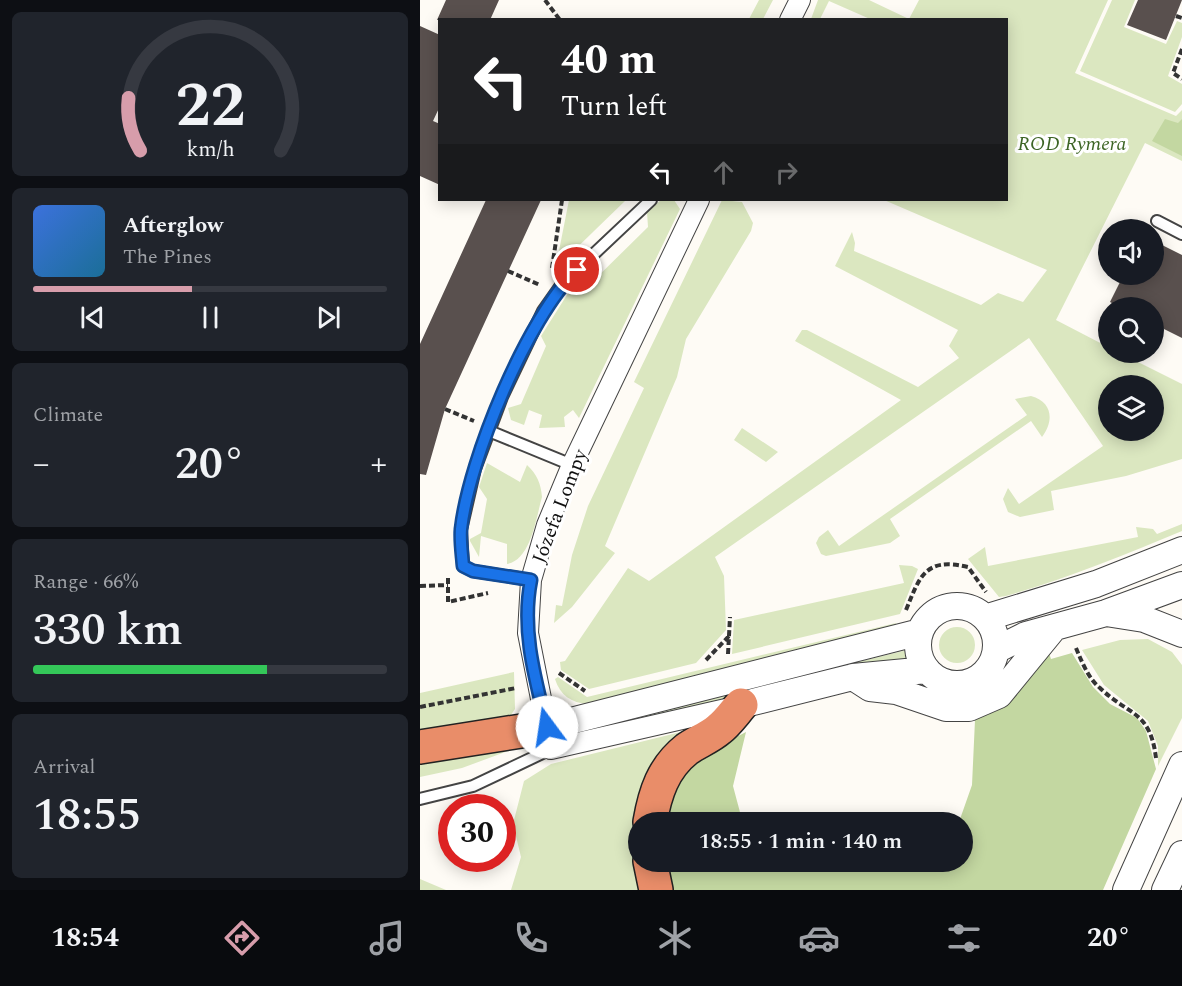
<!DOCTYPE html>
<meta charset="utf-8">
<style>
body{margin:0;font-family:Spectral,serif;background:#20242c;color:#f1f3f6;height:100vh;display:flex;flex-direction:column;font-size:22px;white-space:nowrap}
*{box-sizing:border-box;margin:0}
p{font-size:20px;color:#9ea1a6}
.icon{flex:none;width:33px;height:33px;fill:none;stroke:currentColor;stroke-width:2;stroke-linecap:round;stroke-linejoin:round}
.map{position:relative;flex:1;overflow:hidden}
.sheet{display:flex;flex-direction:column;gap:12px;padding:12px;background:#0d0f14;width:420px}
.sheet>*{flex:none}
.guide{position:absolute;left:18px;top:18px;width:570px;height:183px;border-radius:0px;box-shadow:0 3px 15px #0003;background:#202124;color:#fff;overflow:hidden}
.tools{position:absolute;left:678px;top:219px;display:grid;gap:12px}
.tools a{display:grid;place-items:center;width:66px;height:66px;border-radius:50%;background:#171b24;box-shadow:0 3px 15px #0003;font-size:30px}
.speed{position:absolute;left:18px;top:794px;display:flex;gap:12px;font-size:30px;font-weight:700;text-align:center}
.speed>*{display:grid;place-content:center;width:78px;height:78px;border-radius:50%;background:#171b24;box-shadow:0 3px 15px #0003;line-height:1}
.speed .limit{border:9px solid #d22;background:#fff;color:#111}
.pin{position:absolute;display:grid;place-items:center;width:51px;height:51px;color:#fff;margin:-26px;border:3px solid #fff;border-radius:50%;box-shadow:0 2px 6px #0007}
.me{position:absolute;width:66px;margin:-33px;rotate:346deg;stroke-linejoin:round;filter:drop-shadow(0 0 4px #0008)}
.turn{display:flex;align-items:center;gap:21px;height:126px;padding:0 24px;font-size:27px}
.turn .icon{width:78px;height:78px;stroke-width:2.5}
.turn b{display:block;font-size:42px;line-height:51px}
.lanes{display:flex;align-items:center;height:57px;padding:0 24px;background:#0003;justify-content:center;gap:30px;direction:ltr}
.lanes .off{opacity:.35}
.big{font-size:45px;font-weight:600;line-height:1.1}
.sheet .card{flex:1;display:flex;flex-direction:column;justify-content:center;gap:9px;min-width:0;padding:0 21px;border-radius:9px;background:#20242c}
.sheet .dial{align-items:center;gap:0}
.dial svg{height:156px;overflow:visible;fill:none;stroke:#363941;stroke-width:7;stroke-linecap:round;text-anchor:middle}
.dial text{fill:#f1f3f6;stroke:none}
.song{display:flex;align-items:center;gap:18px}
.cover{width:72px;height:72px;border-radius:9px;background:linear-gradient(135deg,hsl(220 70% 55%),hsl(200 70% 35%))}
.played{height:6px;border-radius:3px;background:linear-gradient(90deg,#d79dab 45%,#363941 45%)}
.keys{display:flex;justify-content:space-around;direction:ltr}
.heat{display:flex;justify-content:space-between;align-items:center;font-size:33px;direction:ltr}
.charge{height:9px;border-radius:4px;background:linear-gradient(90deg,#34c759 66%,#363941 0)}
.trip{position:absolute;left:208px;top:812px;width:345px;height:60px;border-radius:30px;background:#171b24;box-shadow:0 3px 15px #0003;font-weight:600;line-height:60px;text-align:center}
.menu{display:flex;height:96px;justify-content:space-around;align-items:center;background:#090b0e;color:#9ea1a6}
.menu .icon{width:42px;height:42px}
.menu .selected{color:#d79dab}
.menu b{font-size:27px;color:#f1f3f6}
main{display:flex;flex:1;min-height:0}
.map>svg:first-child{display:block}
</style>
<main>
<section class="sheet">
<div class="card dial"><svg viewBox="0 0 100 80">
<path d="M14 69A42 42 0 1 1 86 69"/>
<path d="M14 69A42 42 0 0 1 8 42" stroke="#d79dab"/>
<text x="50" y="56" font-size="32" font-weight="700">22</text>
<text x="50" y="72" font-size="11">km/h</text>
</svg></div>
<div class="card">
<div class="song"><i class="cover"></i><div><b>Afterglow</b><p>The Pines</p></div></div>
<div class="played"></div>
<div class="keys"><svg class="icon" aria-label="previous" viewBox="0 0 24 24"><path d="M18 5L8 12l10 7zM5 5v14"/></svg><svg class="icon" aria-label="pause" viewBox="0 0 24 24"><path d="M8 5v14M16 5v14"/></svg><svg class="icon" aria-label="next" viewBox="0 0 24 24"><path d="M6 5l10 7-10 7zM19 5v14"/></svg></div>
</div>
<div class="card"><p>Climate</p>
<div class="heat"><a>−</a><b class="big">20°</b><a>+</a></div>
</div>
<div class="card"><p>Range · 66%</p><b class="big">330 km</b><div class="charge"></div></div>
<div class="card"><p>Arrival</p><b class="big">18:55</b></div>
</section>
<div class="map">
<svg width="762" height="890" viewBox="0 0 762 890">
<rect width="100%" height="100%" fill="#fefbf5"/>
<path fill="#dbe7c0" fill-rule="evenodd" d="M339,0H353L343,19H329Z
M398,0H449L489,19L499,0H688L655,73L756,116L762,110V161L725,143L636,320L688,347V352L700,353L762,384V459L706,476L631,491L634,510L600,517L588,512L583,499L588,488L599,504L683,446L609,338L295,557L304,576L306,630L276,663L169,689L141,670L140,662L145,661L208,568L229,581L481,400L375,341L382,330H387L498,387L539,358L529,346L538,330L415,266L432,232L435,243L434,251L561,305L578,293L603,302L627,270L464,200H586V20L450,19L409,1L400,19H391ZM688,386H734V430H688Z
M692,0H715L704,27L746,44L757,21L762,23V37L748,76L762,84V104L755,112L660,71Z
M149,200H206L140,264L137,261Z
M241,200H254L260,209L159,418L153,410L144,417L145,427L119,428L122,415L109,410L104,425L91,420L88,408L101,404L126,346L121,336L152,287L165,289L228,227L227,212Z
M302,200L322,202L333,223L331,231L266,339L257,377L185,546L195,553L152,607L134,623L136,605L142,606L152,555L168,506L224,388L214,382Z
M611,396C633,402 634,421 622,437L611,421L470,519L480,536L470,543L406,556L401,554L396,543L399,537L408,530L419,546L607,415L595,399Z
M322,428L358,452L346,462L314,440Z
M67,463L100,482L107,465C117,474 121,484 122,497C116,518 111,560 87,564V544L61,536L59,557L50,541V539L61,533L67,499L59,487Z
M762,524V531C704,555 646,579 586,596L579,597L548,559L565,547L568,566L718,537L716,527L733,529L737,534Z
M479,565L492,566L498,569L480,614L312,654L314,620L484,583Z
M476,623L473,630L168,704C151,703 140,695 135,679L138,677L167,697Z
M519 645a18 18 0 1 1 36 0a18 18 0 1 1-36 0Z
M728,639L752,652L762,665V718L738,766V746L728,721L684,685L662,650L700,640Z
M487,650L489,659L161,731L162,729Z
M94,672L95,709L88,719L0,738V693Z
M273,729L219,809L217,866L222,890H91L101,857L93,824L104,781L131,764Z
M110,743L42,768L0,777V764Z
M0,879L26,890H0Z"/>
<path fill="#c3d7a1" d="M745,119L758,123L762,119V156L732,141Z
M629,653L631,659L652,653L673,687L690,704L717,718L726,731L736,769L683,890H251L245,861H543V822H539L552,785L555,720L587,702Z
M326,732L313,786L321,816L338,822H245L261,773L289,751Z"/>
<path fill="#59504e" d="M26,0H79L70,20H17Z
M718,0H762L746,40L707,25Z
M0,26L20,35V106L13,121L20,124V185L0,176Z
M66,200H121L25,409L6,475L0,474V344Z
M734,241L762,255V338L734,324V308H701L690,302L704,274H734Z"/>
<g fill="none" stroke-linecap="round" stroke-linejoin="round">
<defs>
<path id="service" d="M737,221L762,234
M69,431L152,465
M111,580L53,571L43,566L41,530L55,469L82,397L123,311L142,284L231,200
M0,799L53,786L131,749"/>
<path id="minor" d="M370,20L380,0
M279,200L152,465L127,525L111,580L108,633L131,749L319,706"/>
<path id="tertiary" d="M498 645a39 39 0 1 1 78 0a39 39 0 1 1-78 0Z
M686,613L724,619L762,634
M565,618L676,584L762,550
M576,650L606,635L686,613L762,585
M433,677L450,688L476,691L526,708H549L579,695L633,629
M321,705L433,677L507,670
M127,727L500,632
M706,890L762,765
M745,890L762,854"/>
<path id="motorway" d="M0,747L127,727
M230,822C235,793 243,768 267,749C277,742 290,737 299,729C307,723 314,713 321,705
M230,861L236,890"/>
</defs>
<use href="#service" stroke="#444" stroke-width="14"/>
<use href="#minor" stroke="#444" stroke-width="22"/>
<use href="#tertiary" stroke="#444" stroke-width="28"/>
<use href="#motorway" stroke="#222" stroke-width="36"/>
<path stroke="#333" stroke-width="4" stroke-dasharray="6 3" stroke-linecap="butt" d="M125,0L140,20
M756,16L762,18
M762,49L753,73L762,79
M132,268L142,200
M88,271L120,285
M25,409L54,421
M28,578V602L68,593
M0,586L28,585
M486,610C500,576 505,557 548,567L566,592
M656,648C662,662 668,678 680,688C709,716 730,710 736,758
M308,654L310,617
M286,660L310,635
M139,673L165,691
M0,707L96,688"/>
<use href="#service" stroke="#fff" stroke-width="10"/>
<use href="#minor" stroke="#fff" stroke-width="20"/>
<use href="#tertiary" stroke="#fff" stroke-width="26"/>
<use href="#motorway" stroke="#e98d69" stroke-width="33"/>
</g>
<g fill="none" stroke-linecap="round" stroke-linejoin="round">
<defs>
<path id="route" d="M127,727C115,678 101,630 111,580L53,571L43,566C42,554 40,541 41,529C49,459 107,318 157,270"/>
</defs>
<use href="#route" stroke="#114b97" stroke-width="15"/>
<use href="#route" stroke="#1a73e8" stroke-width="10"/>
</g>
<g text-anchor="middle" stroke-width="6" stroke-linejoin="round" paint-order="stroke">
<g font-size="20" font-style="italic" fill="#3d6525" stroke="#fff">
<text x="652" y="150">ROD Rymera</text>
</g>
<g font-size="20" fill="#111" stroke="#fff">
<text transform="translate(139 506) rotate(-69)" y="7">Józefa Lompy</text>
</g>
</g>
</svg>
<div class="tools">
<a><svg class="icon" aria-label="sound" viewBox="0 0 24 24"><path d="M4 9h4l5-4v14l-5-4H4zM17 9q2 3 0 6"/></svg></a>
<a><svg class="icon" aria-label="search" viewBox="0 0 24 24"><circle cx="10" cy="10" r="6"/><path d="M15 15l6 6"/></svg></a>
<a><svg class="icon" aria-label="layers" viewBox="0 0 24 24"><path d="M12 4l9 5-9 5-9-5zM3 14l9 5 9-5"/></svg></a>
</div>
<div class="speed"><div class="limit">30</div></div>
<div class="pin" style="left:157px;top:270px;background:#d93025"><svg class="icon" aria-label="arrive" viewBox="0 0 24 24"><path d="M6 21V4h12l-3 4 3 4H6"/></svg></div>
<svg class="me" style="left:127px;top:727px" viewBox="-20 -20 40 40"><circle r="19" fill="#fff"/><path d="M0-13L10 11 0 6-10 11z" fill="#1a73e8"/></svg>
<div class="trip">18:55 · 1 min · 140 m</div>
<div class="guide">
<div class="turn"><svg class="icon" aria-label="left" viewBox="0 0 24 24"><path d="M17 20v-9H6M10 6l-5 5 5 5"/></svg><div><b>40 m</b>Turn left</div></div>
<div class="lanes"><svg class="icon" aria-label="left" viewBox="0 0 24 24"><path d="M17 20v-9H6M10 6l-5 5 5 5"/></svg><svg class="icon off" aria-label="ahead" viewBox="0 0 24 24"><path d="M12 20V5M6 11l6-6 6 6"/></svg><svg class="icon off" aria-label="right" viewBox="0 0 24 24"><path d="M7 20v-9h11M14 6l5 5-5 5"/></svg></div>
</div>
</div>
</main>
<nav class="menu">
<b>18:54</b>
<svg class="icon selected" aria-label="directions" viewBox="0 0 24 24"><path d="M12 3l9 9-9 9-9-9zM9 14v-3h6M13 9l2 2-2 2"/></svg>
<svg class="icon" aria-label="music" viewBox="0 0 24 24"><path d="M9 18V5l10-2v13"/><circle cx="6" cy="18" r="3"/><circle cx="16" cy="16" r="3"/></svg>
<svg class="icon" aria-label="phone" viewBox="0 0 24 24"><path d="M5 4h4l2 5-3 2q2 4 5 5l2-3 5 2v4C11 20 4 13 5 4z"/></svg>
<svg class="icon" aria-label="climate" viewBox="0 0 24 24"><path d="M12 3v18M4 7l16 10M4 17L20 7"/></svg>
<svg class="icon" aria-label="car" viewBox="0 0 24 24"><path d="M5 17H2v-5l4-1 3-4h7l3 4 3 1v5h-3M9 17h6M6 11h13"/><circle cx="7" cy="17" r="2"/><circle cx="17" cy="17" r="2"/></svg>
<svg class="icon" aria-label="filters" viewBox="0 0 24 24"><path d="M4 7h16M4 17h16"/><circle cx="9" cy="7" r="2"/><circle cx="15" cy="17" r="2"/></svg>
<b>20°</b>
</nav>
